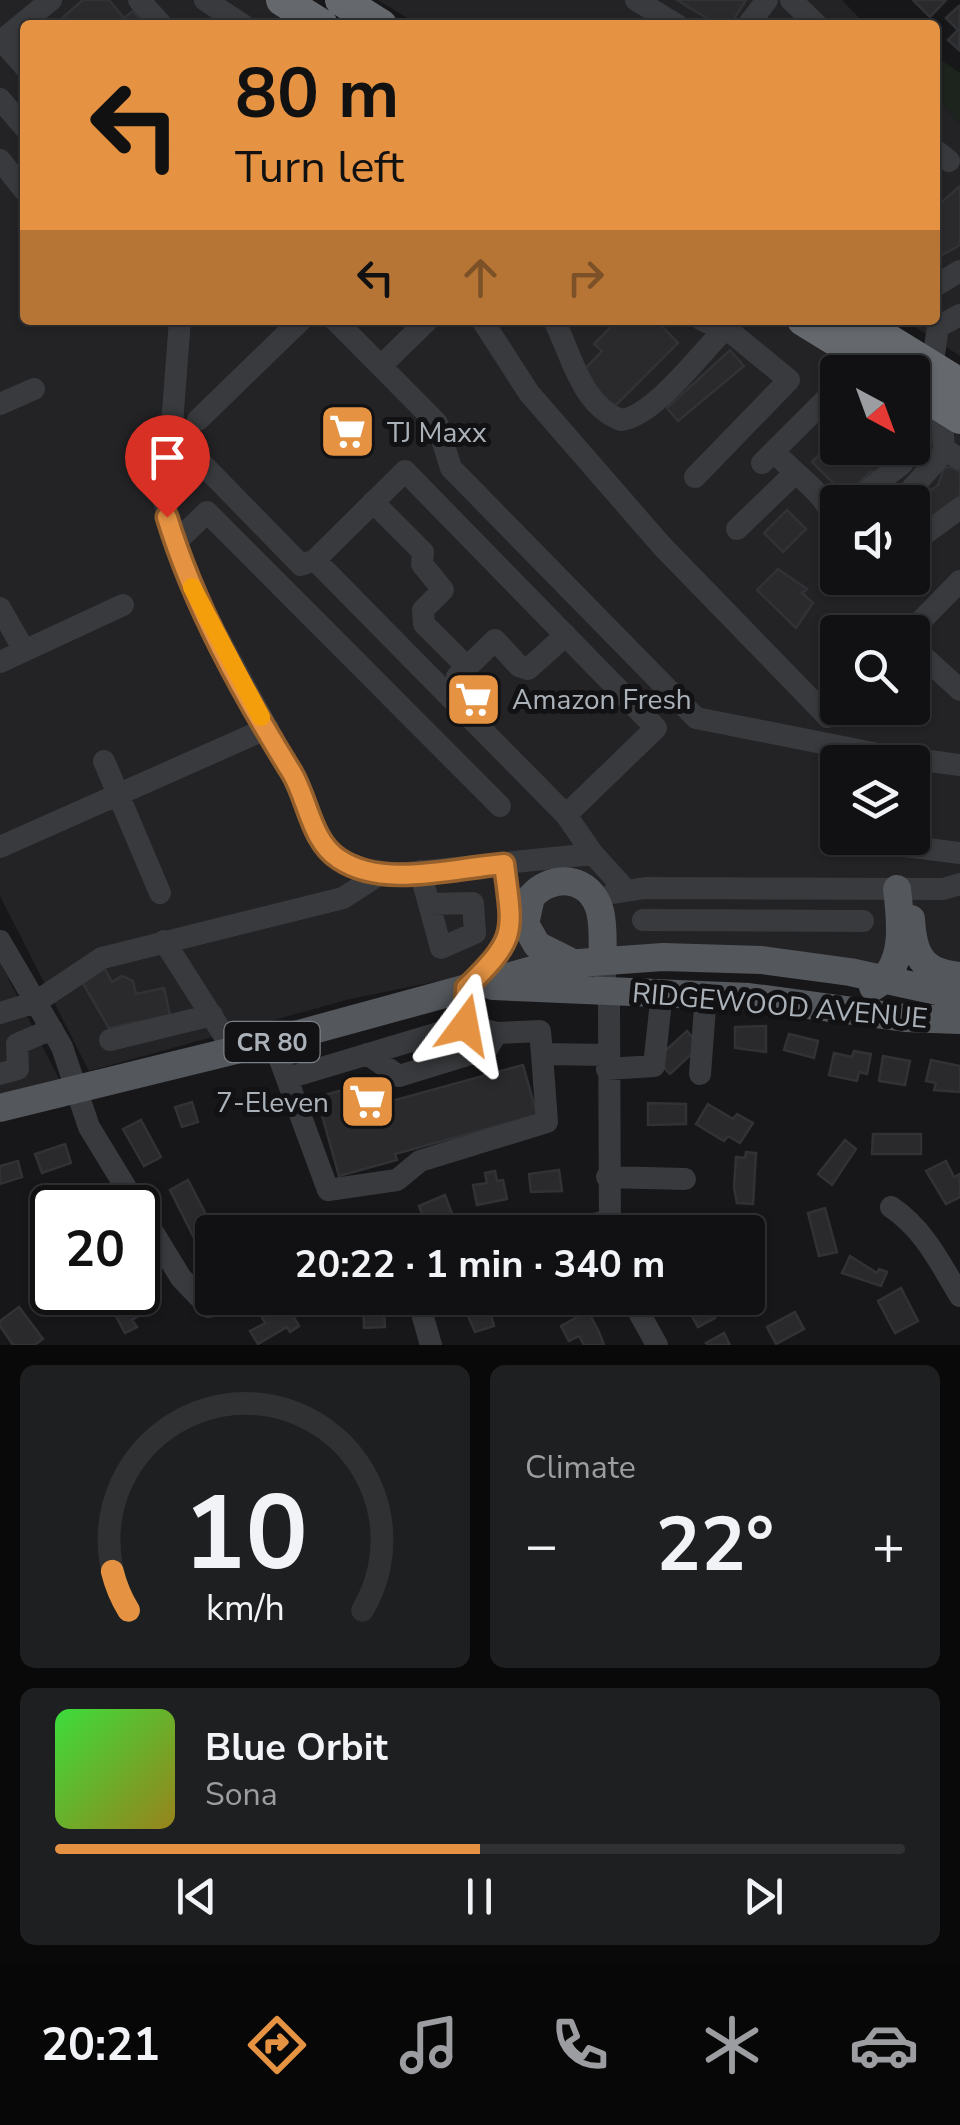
<!DOCTYPE html>
<meta charset="utf-8">
<style>
body{margin:0;font-family:"Nunito Sans",sans-serif;background:#1e1f21;color:#f1f3f6;height:100vh;display:flex;flex-direction:column;font-size:38px;white-space:nowrap}
*{box-sizing:border-box;margin:0}
p{font-size:32px;color:#9c9da0}
.icon{flex:none;width:55px;height:55px;fill:none;stroke:currentColor;stroke-width:2;stroke-linecap:round;stroke-linejoin:round}
.map{position:relative;height:1345px;overflow:hidden}
.panel{display:flex;flex-direction:column;gap:20px;padding:20px;background:#09090a;flex:1}
.panel>*{flex:none}
.top-card{position:absolute;left:20px;top:20px;width:920px;height:305px;border-radius:10px;box-shadow:0 2px 8px #0004,0 0 0 2px #303133;background:#e59343;color:#111;overflow:hidden}
.needle{width:65px;rotate:139deg}
.buttons{position:absolute;left:820px;top:355px;display:grid;gap:20px}
.buttons a{display:grid;place-items:center;width:110px;height:110px;border-radius:10px;background:#111113;box-shadow:0 2px 8px #0004,0 0 0 2px #303133;font-size:50px}
.speed{position:absolute;left:30px;top:1185px;display:flex;gap:20px;font-size:50px;font-weight:700;text-align:center}
.speed>*{display:grid;place-content:center;width:130px;height:130px;border-radius:50%;background:#111113;box-shadow:0 2px 8px #0004,0 0 0 2px #303133;line-height:1}
.speed .limit{border:5px solid #111;border-radius:15px;background:#fff;color:#111}
.pin{position:absolute;display:grid;place-items:center;width:85px;height:85px;color:#fff;margin:-102px -42px;border-radius:50% 50% 50% 0;rotate:-45deg;box-shadow:0 0 10px #0007}
.pin .icon{rotate:45deg}
.me{position:absolute;width:110px;margin:-55px;rotate:13deg;stroke-linejoin:round;filter:drop-shadow(0 0 8px #0008)}
.turn{display:flex;align-items:center;gap:35px;height:210px;padding:0 50px;font-size:45px}
.turn .icon{width:130px;height:130px;stroke-width:2.5}
.turn b{display:block;font-size:70px;line-height:85px}
.lanes{display:flex;align-items:center;height:95px;padding:0 50px;background:#0003;justify-content:center;gap:50px;direction:ltr}
.lanes .off{opacity:.35}
.big{font-size:75px;font-weight:700;line-height:1.1}
.panel .widget{flex:1;display:flex;flex-direction:column;justify-content:center;gap:15px;min-width:0;padding:0 35px;border-radius:15px;background:#1e1f21}
.panel .dial{align-items:center;gap:0}
.dial svg{height:260px;overflow:visible;fill:none;stroke:#303133;stroke-width:7;stroke-linecap:round;text-anchor:middle}
.dial text{fill:#f1f3f6;stroke:none}
.song{display:flex;align-items:center;gap:30px}
.cover{width:120px;height:120px;border-radius:15px;background:linear-gradient(135deg,hsl(120 70% 55%),hsl(50 70% 35%))}
.played{height:10px;border-radius:5px;background:linear-gradient(90deg,#e59343 50%,#303133 50%)}
.keys{display:flex;justify-content:space-around;direction:ltr}
.heat{display:flex;justify-content:space-between;align-items:center;font-size:55px;direction:ltr}
.panel .tiles{flex:1;display:grid;gap:20px;grid-template-columns:1fr 1fr}
.widget:last-child{grid-column:span 2}
.trip{position:absolute;left:195px;top:1215px;width:570px;height:100px;border-radius:10px;background:#111113;box-shadow:0 2px 8px #0004,0 0 0 2px #303133;font-weight:700;line-height:100px;text-align:center}
.tab-bar{display:flex;height:160px;justify-content:space-around;align-items:center;background:#070708;color:#9c9da0}
.tab-bar .icon{width:70px;height:70px}
.tab-bar .current{color:#e59343}
.tab-bar b{font-size:45px;color:#f1f3f6}
.map>svg:first-child{display:block}
</style>
<div class="map">
<svg width="960" height="1345" viewBox="0 0 960 1345">
<rect width="100%" height="100%" fill="#171719"/>
<path fill="#232326" fill-rule="evenodd" d="M0,0H295L335,25H25V320H806L889,372H838V448H912L913,387L960,417V967L566,955L350,999L89,1071L0,896ZM838,502H912V578H838ZM838,632H912V708H838ZM838,762H912V838H838Z
M378,0H842L866,25H419Z
M935,96L960,124V356L904,320H935Z
M0,962L59,1079L0,1095Z"/>
<path fill="#1d231d" d="M935,56L960,73V124L935,96Z"/>
<path fill="#2a2a2d" stroke="#313235" stroke-width="2.5" d="M83,0H109L124,18L133,11L144,25H54Z
M677,0H746L730,25H718Z
M913,0H946L930,17Z
M959,6L960,7L959,50L948,40L958,30L946,18Z
M960,186V245L935,259V208Z
M610,320H656L678,343L611,410L584,370L602,351L594,344L615,323Z
M730,350L744,366L678,421L667,408Z
M836,438L838,448H900L898,458L888,459L887,472H870L846,496L812,462Z
M951,467L960,472V496L923,526L912,503L938,485L944,468Z
M787,510L806,529L783,552L764,533Z
M778,569L807,589L802,593L813,603L796,628L757,590Z
M101,962L112,982L122,976L133,981L136,994L164,988L170,1015L109,1028L78,975Z
M766,1026V1052L735,1048V1027Z
M687,1031L700,1046L670,1074L656,1059Z
M789,1034L818,1041L814,1058L784,1050Z
M854,1051L871,1054L867,1074L859,1072L857,1081L829,1075L834,1053L852,1057Z
M883,1056L910,1061L905,1085L879,1081Z
M931,1060L960,1066V1092L934,1090L936,1083L926,1081Z
M523,1065L537,1115L395,1154L397,1160L339,1176L317,1097L375,1081L381,1104Z
M192,1102L198,1122L182,1127L175,1107Z
M648,1103L686,1104V1124L648,1125Z
M708,1104L733,1119L737,1114L753,1123L740,1143L728,1136L724,1141L696,1124Z
M141,1120L161,1157L144,1166L123,1129Z
M873,1134H921V1154H872Z
M845,1140L856,1149L832,1185L818,1174Z
M65,1144L71,1163L42,1173L35,1154Z
M746,1152L756,1153L753,1204L737,1203L734,1188L736,1157L745,1158Z
M18,1161L22,1177L0,1184V1166Z
M946,1161L954,1177L960,1174V1197L946,1204L926,1171Z
M559,1170L562,1191L531,1192L529,1174Z
M495,1171L497,1181L503,1180L507,1199L477,1205L473,1185L487,1183L485,1173Z
M188,1180L215,1232L197,1244L170,1190Z
M445,1195L452,1214L425,1222L419,1206Z
M825,1208L837,1252L819,1256L808,1213Z
M739,1217L747,1232H700L715,1222L727,1223Z
M850,1256L877,1273L879,1269L887,1272L881,1286L842,1273Z
M901,1288L918,1321L895,1333L878,1301Z
M134,1295L140,1315L132,1320L137,1327L125,1333L111,1307Z
M363,1298H383L385,1327L364,1328Z
M486,1298L494,1326L475,1332L463,1304Z
M500,1298H531V1299L502,1306Z
M687,1298H703L715,1318L698,1327L683,1300Z
M276,1301L280,1309L287,1305L299,1326L290,1332L287,1327L258,1344L250,1331L265,1323L257,1309Z
M19,1307L43,1339L34,1345H13L0,1326V1321Z
M588,1311L599,1332L604,1345H584L579,1336L569,1341L561,1326Z
M795,1312L804,1329L776,1344L767,1327Z
M724,1333L730,1345H708L706,1343Z"/>
<g fill="none" stroke-linecap="round" stroke-linejoin="round">
<path stroke="#383a3d" stroke-width="22" d="M139,0L162,25
M205,0L243,25
M636,0L677,25
M791,0L817,25
M748,25L767,0
M2,41L25,67
M0,42L51,0
M0,99L25,128
M935,150L949,161
M0,160L25,191
M935,286L960,271
M180,320L172,424L180,441L301,565L315,560L405,471L656,728L566,815
M335,320L437,423L451,468L696,718L878,754L960,765
M482,320L529,393L662,546L828,717
M554,320C572,356 581,405 621,420C653,417 700,354 724,330
M938,327L960,315
M383,364L428,320
M932,367L938,327
M0,404L34,389
M941,406L944,449L960,459
M198,420L301,320
M912,422L925,428
M172,424L156,439L152,463L190,585L291,772L323,844L338,859L377,876
M774,451C792,473 821,489 832,515
M762,463L838,387
M695,477L789,380L733,334L702,320
M373,502L423,552L422,564L443,590L423,610L424,624L467,667
M852,502L902,464L912,448
M900,502L946,450
M912,524L922,536L960,508
M737,529L793,475
M175,543L207,512L500,806
M315,560L566,815L593,854
M0,608L24,650
M910,632L960,581
M912,646L960,690
M0,662L123,605
M457,677L495,640L519,666L528,669L566,635
M104,761L160,893
M881,838V843L960,853
M0,847L268,728
M420,871L441,948L475,933L473,903L429,904
M613,893L645,888L943,889L960,884
M643,920L863,921
M0,941L62,1047L89,1127L181,1278L209,1307
M164,941L234,1051
M605,977L609,1004L610,1232
M0,1013L36,1002L102,958L343,898L377,876L593,854L624,888
M465,1025L466,988C518,937 513,934 505,864
M110,1040L212,1015
M273,1041L328,1190L397,1180L420,1161L547,1122L542,1054L607,1055
M367,1054L399,1076L487,1049L497,1033
M607,1069L654,1066L662,992
M0,1074L18,1069L17,1044L52,1029
M700,1074L706,994
M288,1078L465,1025L497,1033L540,1031L542,1054
M607,1177L685,1179
M891,1207C924,1229 940,1263 960,1296
M555,1232L608,1221
M424,1298L423,1317L431,1345
M631,1298L657,1345"/>
<path stroke="#54575c" stroke-width="28" d="M911,919C913,955 922,973 960,976
M573,963L537,945L525,924L531,897C553,872 591,877 600,911C604,926 602,944 603,960
M493,986L749,997L905,1018L960,1020
M873,987C907,968 901,922 897,889
M0,1108L273,1041L551,965L663,957L762,960L850,972L960,996"/>
<path stroke="#65696e" stroke-width="32" d="M282,0L322,25
M341,0L381,25
M803,320L888,372
M856,320L960,384
M912,388L960,418"/>
</g>
<g fill="none" stroke-linecap="round" stroke-linejoin="round">
<defs>
<path id="route" d="M167,517C194,606 243,694 292,773C308,800 311,841 339,859C384,889 453,868 504,864C513,934 518,937 466,988L465,1025"/>
</defs>
<use href="#route" stroke="#95602c" stroke-width="25"/>
<use href="#route" stroke="#e59343" stroke-width="18"/>
<path stroke="#f59e0b" stroke-width="18" d="M192,587L261,717"/>
</g>
<defs>
<symbol id="supermarket-square" viewBox="-11 -11 22 22"><rect x="-9" y="-9" width="18" height="18" rx="4" fill="#e59343" stroke="#121214"/><path d="M-6-5.5h2.5l.6 2H6L4.5 2H-2.5L-4.4-4H-6ZM-1.5 3.2a1.3 1.3 0 1 0 .1 0ZM3 3.2a1.3 1.3 0 1 0 .1 0Z" fill="#fff"/></symbol>
</defs>
<g fill-rule="evenodd">
<use href="#supermarket-square" x="316" y="400" width="63" height="63"/>
<use href="#supermarket-square" x="442" y="668" width="63" height="63"/>
<use href="#supermarket-square" x="336" y="1070" width="63" height="63"/>
</g>
<g text-anchor="middle" stroke-width="10" stroke-linejoin="round" paint-order="stroke">
<rect fill="#121214" stroke="#7c8187" stroke-width="2.5" x="224.5" y="1022" width="95" height="40" rx="8"/>
<g font-size="25" font-weight="bold" fill="#aab1b8">
<text x="272" y="1051">CR 80</text>
</g>
<g font-size="28" fill="#aab1b8" stroke="#121214" text-anchor="start">
<text x="387" y="442">TJ Maxx</text>
<text x="512" y="709">Amazon Fresh</text>
<text x="329" y="1112" text-anchor="end">7-Eleven</text>
</g>
<g font-size="28" fill="#aab1b8" stroke="#121214">
<text transform="translate(780 1005) rotate(5)" y="10">RIDGEWOOD AVENUE</text>
</g>
</g>
</svg>
<div class="buttons">
<a><svg class="needle" viewBox="-14 -14 28 28"><path d="M0-13l5 13h-10z" fill="#e53935"/><path d="M0 13l5-13h-10z" fill="#9c9da0"/></svg></a>
<a><svg class="icon" aria-label="sound" viewBox="0 0 24 24"><path d="M4 9h4l5-4v14l-5-4H4zM17 9q2 3 0 6"/></svg></a>
<a><svg class="icon" aria-label="search" viewBox="0 0 24 24"><circle cx="10" cy="10" r="6"/><path d="M15 15l6 6"/></svg></a>
<a><svg class="icon" aria-label="layers" viewBox="0 0 24 24"><path d="M12 4l9 5-9 5-9-5zM3 14l9 5 9-5"/></svg></a>
</div>
<div class="speed"><div class="limit">20</div></div>
<div class="pin" style="left:167px;top:517px;background:#d93025"><svg class="icon" aria-label="arrive" viewBox="0 0 24 24"><path d="M6 21V4h12l-3 4 3 4H6"/></svg></div>
<svg class="me" style="left:465px;top:1025px" viewBox="-20 -20 40 40"><path d="M0-17L14 15 0 8-14 15z" fill="#e59343" stroke="#fff" stroke-width="4"/></svg>
<div class="trip">20:22 · 1 min · 340 m</div>
<div class="top-card">
<div class="turn"><svg class="icon" aria-label="left" viewBox="0 0 24 24"><path d="M17 20v-9H6M10 6l-5 5 5 5"/></svg><div><b>80 m</b>Turn left</div></div>
<div class="lanes"><svg class="icon" aria-label="left" viewBox="0 0 24 24"><path d="M17 20v-9H6M10 6l-5 5 5 5"/></svg><svg class="icon off" aria-label="ahead" viewBox="0 0 24 24"><path d="M12 20V5M6 11l6-6 6 6"/></svg><svg class="icon off" aria-label="right" viewBox="0 0 24 24"><path d="M7 20v-9h11M14 6l5 5-5 5"/></svg></div>
</div>
</div>
<section class="panel">
<div class="tiles">
<div class="widget dial"><svg viewBox="0 0 100 80">
<path d="M14 69A42 42 0 1 1 86 69"/>
<path d="M14 69A42 42 0 0 1 9 57" stroke="#e59343"/>
<text x="50" y="56" font-size="32" font-weight="700">10</text>
<text x="50" y="72" font-size="11">km/h</text>
</svg></div>
<div class="widget"><p>Climate</p>
<div class="heat"><a>−</a><b class="big">22°</b><a>+</a></div>
</div>
<div class="widget">
<div class="song"><i class="cover"></i><div><b>Blue Orbit</b><p>Sona</p></div></div>
<div class="played"></div>
<div class="keys"><svg class="icon" aria-label="previous" viewBox="0 0 24 24"><path d="M18 5L8 12l10 7zM5 5v14"/></svg><svg class="icon" aria-label="pause" viewBox="0 0 24 24"><path d="M8 5v14M16 5v14"/></svg><svg class="icon" aria-label="next" viewBox="0 0 24 24"><path d="M6 5l10 7-10 7zM19 5v14"/></svg></div>
</div>
</div>
</section>
<nav class="tab-bar">
<b>20:21</b>
<svg class="icon current" aria-label="directions" viewBox="0 0 24 24"><path d="M12 3l9 9-9 9-9-9zM9 14v-3h6M13 9l2 2-2 2"/></svg>
<svg class="icon" aria-label="music" viewBox="0 0 24 24"><path d="M9 18V5l10-2v13"/><circle cx="6" cy="18" r="3"/><circle cx="16" cy="16" r="3"/></svg>
<svg class="icon" aria-label="phone" viewBox="0 0 24 24"><path d="M5 4h4l2 5-3 2q2 4 5 5l2-3 5 2v4C11 20 4 13 5 4z"/></svg>
<svg class="icon" aria-label="climate" viewBox="0 0 24 24"><path d="M12 3v18M4 7l16 10M4 17L20 7"/></svg>
<svg class="icon" aria-label="car" viewBox="0 0 24 24"><path d="M5 17H2v-5l4-1 3-4h7l3 4 3 1v5h-3M9 17h6M6 11h13"/><circle cx="7" cy="17" r="2"/><circle cx="17" cy="17" r="2"/></svg>
</nav>
